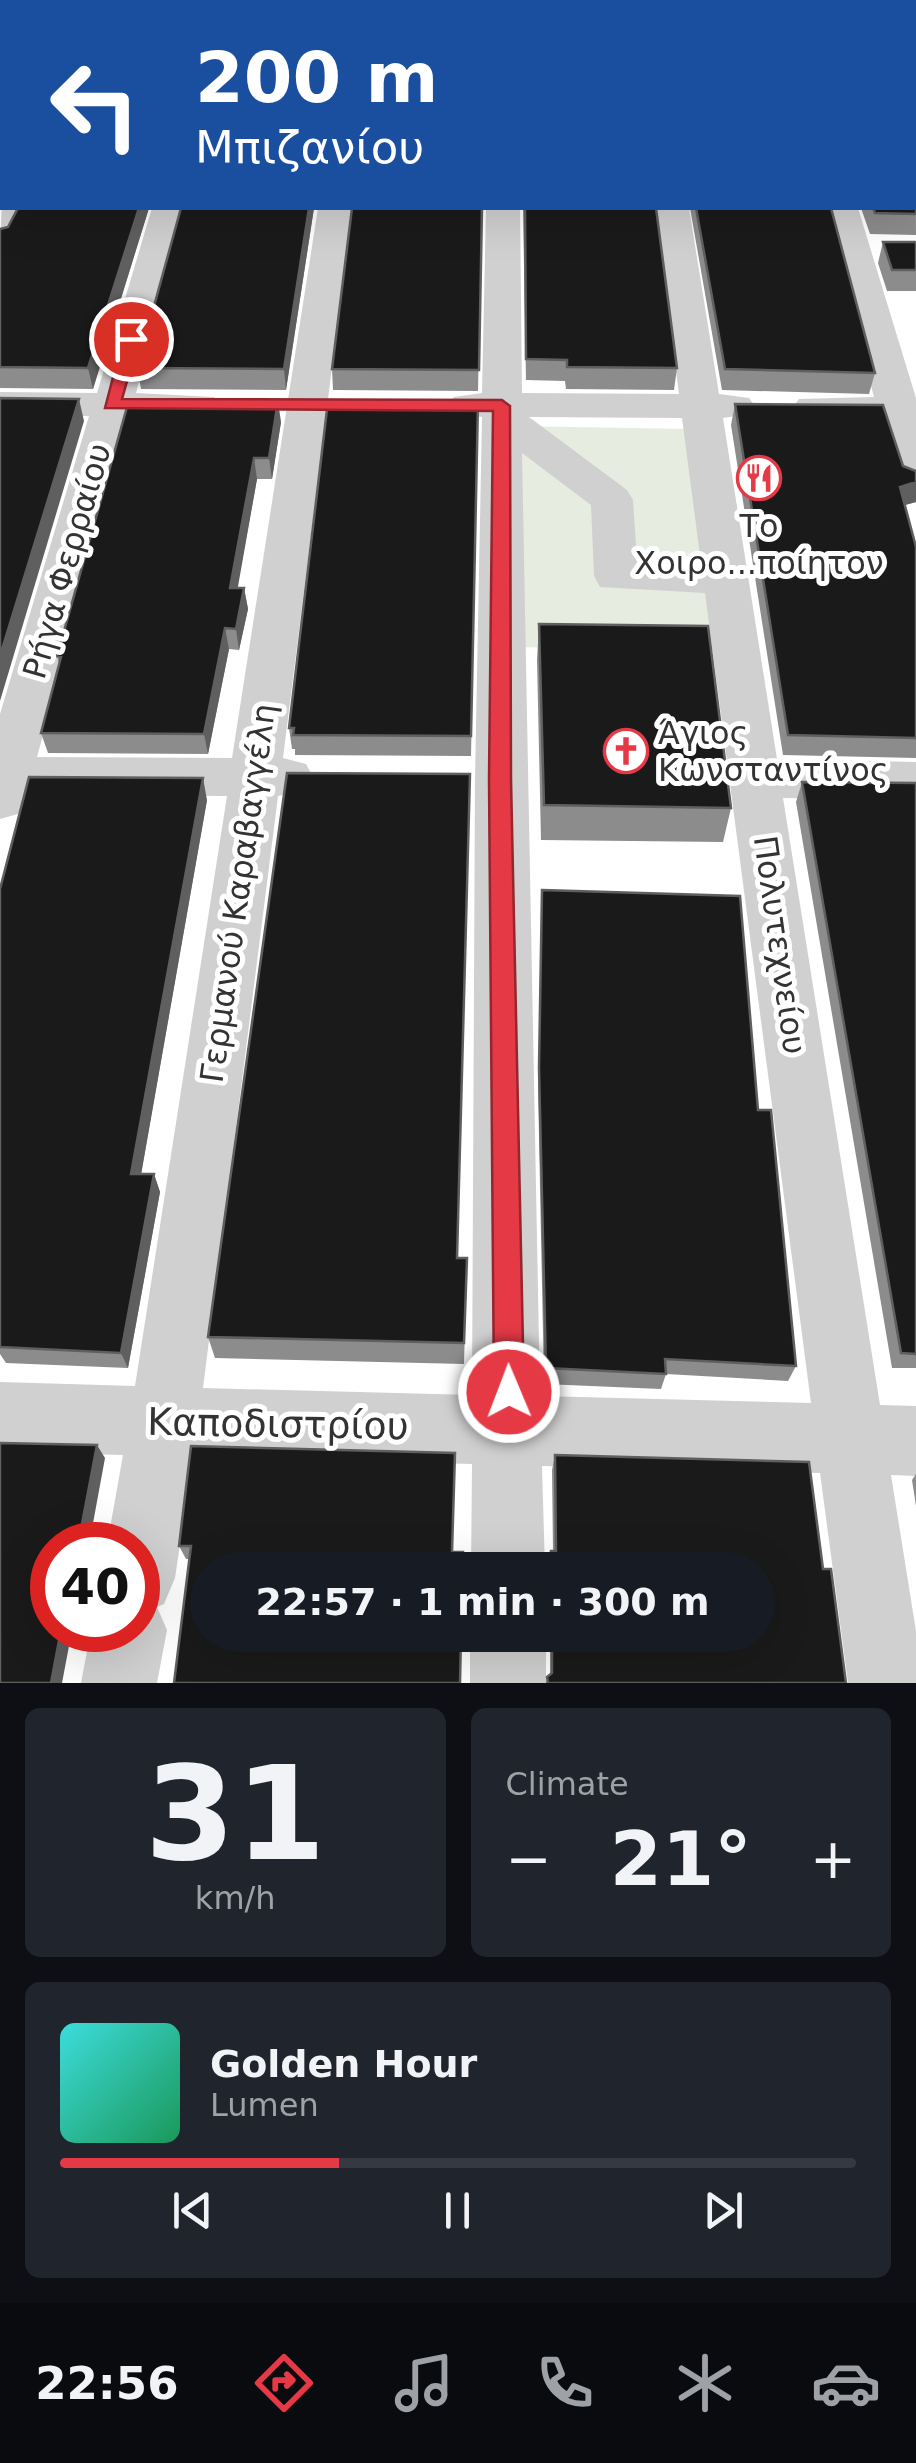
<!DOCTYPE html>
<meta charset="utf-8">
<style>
body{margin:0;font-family:"DejaVu Sans",sans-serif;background:#20242c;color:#f1f3f6;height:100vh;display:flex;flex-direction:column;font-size:38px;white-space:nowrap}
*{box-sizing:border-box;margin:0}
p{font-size:32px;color:#9ea1a6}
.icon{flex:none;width:55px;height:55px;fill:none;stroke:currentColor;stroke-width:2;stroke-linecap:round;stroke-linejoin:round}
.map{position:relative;height:1683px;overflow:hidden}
.panel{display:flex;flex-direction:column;gap:25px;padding:25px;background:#0d0f14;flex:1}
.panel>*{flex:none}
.guide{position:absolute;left:0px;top:0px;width:918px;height:210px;box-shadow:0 10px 40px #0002;background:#1a4fa0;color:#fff;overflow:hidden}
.speed{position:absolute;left:30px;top:1522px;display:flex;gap:20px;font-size:50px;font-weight:700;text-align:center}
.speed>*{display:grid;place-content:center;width:130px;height:130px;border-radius:50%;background:#171b24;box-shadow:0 10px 40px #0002;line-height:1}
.speed .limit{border:15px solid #d22;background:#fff;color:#111}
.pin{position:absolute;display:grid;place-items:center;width:85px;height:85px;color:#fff;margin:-42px;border:5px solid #fff;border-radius:50%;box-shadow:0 2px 10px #0007}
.me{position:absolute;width:110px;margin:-55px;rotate:359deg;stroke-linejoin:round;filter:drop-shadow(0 0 8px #0008)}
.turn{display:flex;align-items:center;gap:35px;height:210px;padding:0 30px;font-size:45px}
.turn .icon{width:130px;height:130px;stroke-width:2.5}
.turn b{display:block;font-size:70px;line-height:85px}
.big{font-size:75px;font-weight:800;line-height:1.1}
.panel .widget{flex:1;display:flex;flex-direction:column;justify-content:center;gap:15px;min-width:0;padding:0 35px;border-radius:15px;background:#20242c}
.panel .dial{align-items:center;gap:0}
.dial b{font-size:130px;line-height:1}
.song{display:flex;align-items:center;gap:30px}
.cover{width:120px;height:120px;border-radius:15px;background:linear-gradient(135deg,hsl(180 70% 55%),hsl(150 70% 35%))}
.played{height:10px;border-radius:5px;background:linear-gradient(90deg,#e63946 35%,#363941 35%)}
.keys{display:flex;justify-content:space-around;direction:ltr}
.heat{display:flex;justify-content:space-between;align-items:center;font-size:55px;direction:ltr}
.panel .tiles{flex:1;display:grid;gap:25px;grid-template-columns:1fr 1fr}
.widget:last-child{grid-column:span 2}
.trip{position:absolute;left:190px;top:1552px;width:585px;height:100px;border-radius:50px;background:#171b24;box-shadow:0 10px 40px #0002;font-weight:800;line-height:100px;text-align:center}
.tab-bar{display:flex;height:160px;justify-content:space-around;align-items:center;background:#090b0e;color:#9ea1a6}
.tab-bar .icon{width:70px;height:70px}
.tab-bar .current{color:#e63946}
.tab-bar b{font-size:45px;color:#f1f3f6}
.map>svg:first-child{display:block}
</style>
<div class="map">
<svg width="916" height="1683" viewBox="0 0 916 1683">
<rect width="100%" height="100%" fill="#fff"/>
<path fill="#e6ecdf" d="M513,426L689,429L716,651L512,647Z"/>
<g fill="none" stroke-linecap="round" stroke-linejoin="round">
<path fill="#d0d0d0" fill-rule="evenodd" d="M915,30H916V51H915Z
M2,200V208H30L12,244L0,248Z
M152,208H186L136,393L214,397L220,405L214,413L130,417L37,757L232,758L318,208H352L283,758L306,764L313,777L306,790L278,796L203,1388L472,1395L475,779L482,417L454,413L448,405L454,397L482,393L486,208H520L522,393L679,394L655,208H689L719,394L749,398L755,406L749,414L723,418L777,759L916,762V800L783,798L880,1405L916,1406V1476L891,1475L916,1631V1683H848L820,1473L542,1466L545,1570H471L472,1464L193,1457L175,1578L164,1604L157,1607L167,1630L157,1683H81L91,1630H138V1545H107L123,1455L0,1452V1382L135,1386L227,796L27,795L18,814L0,819V714L89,416H0V392L97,393ZM529,417L682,418L701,563L637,562L633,500L627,490ZM522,453L591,505L594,576L600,587L705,593L811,1403L540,1396Z
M824,208H858L916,398V490L901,486L880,421L799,415L793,407L799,399L874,397Z
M470,1635H546V1683H470Z"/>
</g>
<path fill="#8c8c8c" d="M915,42L916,235L870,234L861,208H915Z
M149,208L93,389L0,388V229Z
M181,208H314L286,390L141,389L137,368Z
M352,208H487H482L478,391L333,390L332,369Z
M523,208H656L677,368L674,390L566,389L565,381L526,380Z
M690,208H831L875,373L869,394L722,390Z
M883,242H916V291H887L878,263Z
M478,402L471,756L295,755V749H292L289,728Z
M735,404L916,471V502L905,505L916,547V758L783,755L731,425Z
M281,422L272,479H257L237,588H244L248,609L239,650L229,649L208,754L48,753L41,733L59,664L57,656Z
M539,624L731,808L723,842L541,840L537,660Z
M802,782L916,783V1368H892L796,802Z
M207,800L141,1174H154L160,1192L128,1368L6,1363L0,1354V889Z
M542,890L758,1110L796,1366L788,1381L666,1374L661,1389L544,1384L538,1087Z
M458,1258H467L464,1364L215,1358L208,1337Z
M555,1455L823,1569L846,1683H546L547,1677L550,1675V1635H758V1570H546L548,1561L553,1551L552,1470Z
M916,1474V1506L912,1480Z
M179,1546L453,1552L186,1559Z"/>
<path fill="#5f5f5f" d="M139,208H149L93,389L88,368Z
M309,208H314L286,390L284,369Z
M79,399L84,421L0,701V656Z
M278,401L281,422L272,479L269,458Z
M254,458L257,479L234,609L230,588Z
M916,482V502L894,508L900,487Z
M244,588L248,609L239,650L236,629Z
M225,628L229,649L208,754L204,734Z
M203,778L207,800L138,1192L131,1174Z
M154,1174L160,1192L128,1368L121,1353Z
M97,1445L105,1458L89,1545H78Z
M61,1630H72L62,1683H51Z"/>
<path fill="#1a1a1a" stroke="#5f5f5f" stroke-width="2.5" d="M0,0H895L896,2H2V184L0,182Z
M915,42L916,44L915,80Z
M915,89L916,214L875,213L873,208H915Z
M18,208H139L88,368L0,367V229L8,227Z
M181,208H309L284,369L137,368Z
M352,208H482L479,370L332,369Z
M525,208H656L677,368L567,367V360L526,359Z
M696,208H831L875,373L725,369Z
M883,242H916V270H892Z
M0,398L79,399L0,656Z
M129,400L278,401L269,458H254L230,588H244L236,629L225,628L204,734L41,733L61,657L57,656Z
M328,401L478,402L471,736L293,735L294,728H289Z
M735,404L883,405L903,466L916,471V482L900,487L916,547V738L788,735Z
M539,624L708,626L731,808L544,805Z
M287,773L470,774L457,1258H467L464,1343L208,1337Z
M29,777L203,778L131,1174H154L121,1353L0,1347V889Z
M802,782L916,783V1354L901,1353Z
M542,890L740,896L758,1110H771L796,1366L665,1359L666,1374L546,1368L539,1068Z
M0,1443L97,1445L78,1545H52V1630H61L51,1683H0Z
M191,1446L455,1453L452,1552H463V1570H208V1635H461L460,1683H174L191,1546H179Z
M555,1455L809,1462L823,1569H831L846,1683H548L547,1677L552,1673V1635H758V1570H548V1561L551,1551H556Z"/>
<path fill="#e63946" stroke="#96252e" stroke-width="2.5" d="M131,334L139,339L122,399L502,400L510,406L511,779L524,1392L519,1402L509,1407L498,1402L494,1392L489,779L493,411L105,408L123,339Z"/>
<defs>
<symbol id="restaurant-ring" viewBox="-11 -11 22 22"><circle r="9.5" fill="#fff" stroke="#e63946" stroke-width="1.5"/><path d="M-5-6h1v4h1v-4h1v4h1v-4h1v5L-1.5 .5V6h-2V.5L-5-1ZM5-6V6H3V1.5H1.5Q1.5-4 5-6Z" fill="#e63946"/></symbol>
<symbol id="church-ring" viewBox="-11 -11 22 22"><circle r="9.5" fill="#fff" stroke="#e63946" stroke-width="1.5"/><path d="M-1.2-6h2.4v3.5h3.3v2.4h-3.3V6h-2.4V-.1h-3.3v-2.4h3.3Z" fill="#e63946"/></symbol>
</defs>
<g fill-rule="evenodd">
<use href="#restaurant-ring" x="734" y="453" width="50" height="50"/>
<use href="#church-ring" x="601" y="726" width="50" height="50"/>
</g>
<g text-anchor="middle" stroke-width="10" stroke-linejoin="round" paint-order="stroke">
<g font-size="32" fill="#333" stroke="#fff">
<text x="759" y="537">Το<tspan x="759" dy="37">Χοιρο...ποίητον</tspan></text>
<text x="658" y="744" text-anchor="start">Άγιος<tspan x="658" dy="37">Κωνσταντίνος</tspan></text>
</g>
<g font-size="32" fill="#333" stroke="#fff">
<text transform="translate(67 561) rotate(-74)" y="11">Ρήγα Φερραίου</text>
<text transform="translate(238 893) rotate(-82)" y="11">Γερμανού Καραβαγγέλη</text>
<text transform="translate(780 945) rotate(82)" y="11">Πολυτεχνείου</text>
</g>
<g font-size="38" fill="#333" stroke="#fff">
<text transform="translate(278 1424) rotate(1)" y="13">Καποδιστρίου</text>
</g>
</g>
</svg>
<div class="speed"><div class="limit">40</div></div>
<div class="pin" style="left:131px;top:339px;background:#d93025"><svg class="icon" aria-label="arrive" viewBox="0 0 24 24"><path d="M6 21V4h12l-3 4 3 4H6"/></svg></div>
<svg class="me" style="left:509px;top:1392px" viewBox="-20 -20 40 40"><circle r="17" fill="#e63946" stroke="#fff" stroke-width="3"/><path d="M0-11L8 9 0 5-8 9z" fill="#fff"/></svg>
<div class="trip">22:57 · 1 min · 300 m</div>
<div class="guide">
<div class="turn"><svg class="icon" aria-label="left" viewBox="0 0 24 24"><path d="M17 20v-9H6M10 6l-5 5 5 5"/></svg><div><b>200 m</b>Μπιζανίου</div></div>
</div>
</div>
<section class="panel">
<div class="tiles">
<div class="widget dial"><b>31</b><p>km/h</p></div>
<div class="widget"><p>Climate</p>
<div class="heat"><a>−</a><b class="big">21°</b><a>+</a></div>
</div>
<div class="widget">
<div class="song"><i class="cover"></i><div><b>Golden Hour</b><p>Lumen</p></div></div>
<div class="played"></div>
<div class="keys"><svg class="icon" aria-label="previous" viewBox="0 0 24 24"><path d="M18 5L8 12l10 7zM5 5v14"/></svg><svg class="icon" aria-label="pause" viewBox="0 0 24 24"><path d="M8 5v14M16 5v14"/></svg><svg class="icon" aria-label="next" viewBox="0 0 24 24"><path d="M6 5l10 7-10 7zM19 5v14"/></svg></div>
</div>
</div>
</section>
<nav class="tab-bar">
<b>22:56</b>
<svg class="icon current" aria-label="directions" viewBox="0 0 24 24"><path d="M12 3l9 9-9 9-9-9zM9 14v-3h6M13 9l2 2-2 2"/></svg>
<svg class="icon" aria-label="music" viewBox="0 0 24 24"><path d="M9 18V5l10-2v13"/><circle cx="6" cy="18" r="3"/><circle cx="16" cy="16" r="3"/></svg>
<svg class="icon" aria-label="phone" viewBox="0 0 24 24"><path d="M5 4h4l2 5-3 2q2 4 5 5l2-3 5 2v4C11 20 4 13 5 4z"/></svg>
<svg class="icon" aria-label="climate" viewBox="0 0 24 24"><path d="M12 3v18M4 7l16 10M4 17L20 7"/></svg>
<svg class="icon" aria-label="car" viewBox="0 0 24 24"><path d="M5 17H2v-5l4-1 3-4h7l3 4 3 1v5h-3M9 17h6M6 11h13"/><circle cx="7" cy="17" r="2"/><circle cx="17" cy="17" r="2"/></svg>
</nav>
